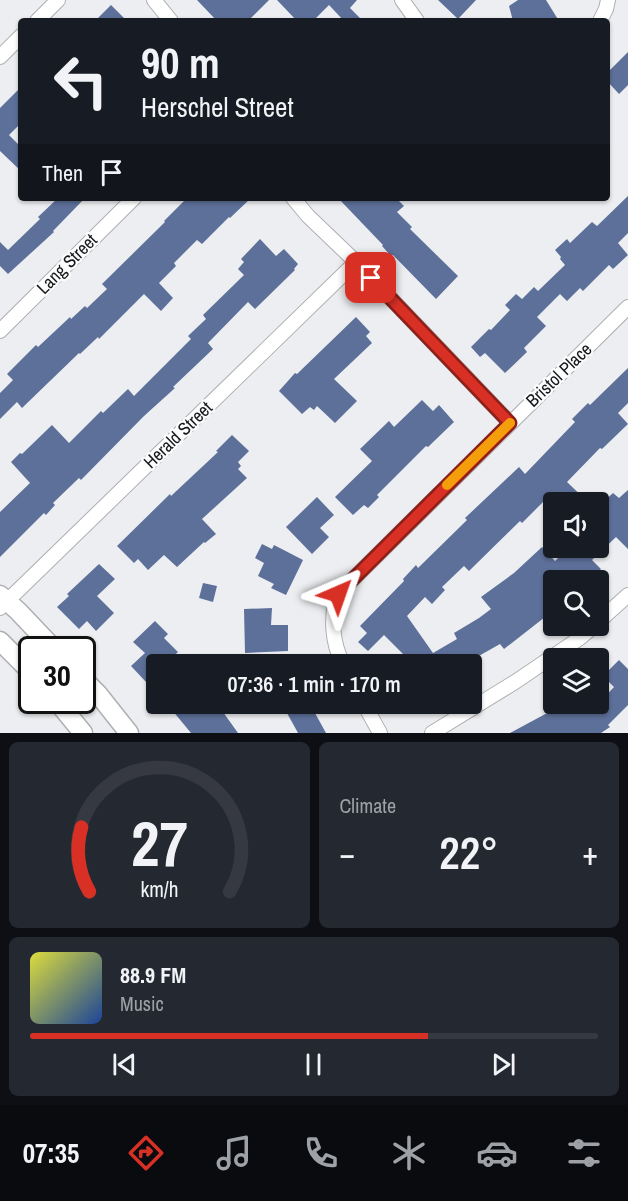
<!DOCTYPE html>
<meta charset="utf-8">
<style>
body{margin:0;font-family:"Archivo Narrow",sans-serif;background:#242831;color:#f1f3f6;height:100vh;display:flex;flex-direction:column;font-size:22px;white-space:nowrap}
*{box-sizing:border-box;margin:0}
p{font-size:20px;color:#9ea1a6}
.icon{flex:none;width:33px;height:33px;fill:none;stroke:currentColor;stroke-width:2;stroke-linecap:round;stroke-linejoin:round}
.map{position:relative;height:733px;overflow:hidden}
.drawer{display:flex;flex-direction:column;gap:9px;padding:9px;background:#0d0f14;flex:1}
.drawer>*{flex:none}
.banner{position:absolute;left:18px;top:18px;width:592px;height:183px;border-radius:6px;box-shadow:0 2px 4px #0004;background:#171b24;color:#f1f3f6;overflow:hidden}
.fabs{position:absolute;left:543px;top:492px;display:grid;gap:12px}
.fabs a{display:grid;place-items:center;width:66px;height:66px;border-radius:6px;background:#171b24;box-shadow:0 2px 4px #0004;font-size:30px}
.speed{position:absolute;left:18px;top:636px;display:flex;gap:12px;font-size:30px;font-weight:700;text-align:center}
.speed>*{display:grid;place-content:center;width:78px;height:78px;border-radius:50%;background:#171b24;box-shadow:0 2px 4px #0004;line-height:1}
.speed .limit{border:3px solid #111;border-radius:9px;background:#fff;color:#111}
.pin{position:absolute;display:grid;place-items:center;width:51px;height:51px;color:#fff;margin:-26px;border-radius:12px;box-shadow:0 3px 9px #0006}
.me{position:absolute;width:66px;margin:-33px;rotate:43deg;stroke-linejoin:round;filter:drop-shadow(0 0 4px #0008)}
.turn{display:flex;align-items:center;gap:21px;height:126px;padding:0 24px;font-size:27px}
.turn .icon{width:78px;height:78px;stroke-width:2.5}
.turn b{display:block;font-size:42px;line-height:51px}
.then{display:flex;align-items:center;height:57px;padding:0 24px;background:#0003;gap:12px;font-size:22px}
.big{font-size:45px;font-weight:600;line-height:1.1}
.drawer .widget{flex:1;display:flex;flex-direction:column;justify-content:center;gap:9px;min-width:0;padding:0 21px;border-radius:9px;background:#242831}
.drawer .dial{align-items:center;gap:0}
.dial svg{height:156px;overflow:visible;fill:none;stroke:#363941;stroke-width:7;stroke-linecap:round;text-anchor:middle}
.dial text{fill:#f1f3f6;stroke:none}
.song{display:flex;align-items:center;gap:18px}
.cover{width:72px;height:72px;border-radius:9px;background:linear-gradient(135deg,hsl(60 70% 55%),hsl(220 70% 35%))}
.played{height:6px;border-radius:3px;background:linear-gradient(90deg,#d93025 70%,#363941 70%)}
.keys{display:flex;justify-content:space-around;direction:ltr}
.heat{display:flex;justify-content:space-between;align-items:center;font-size:33px;direction:ltr}
.drawer .tiles{flex:1;display:grid;gap:9px;grid-template-columns:1fr 1fr}
.widget:last-child{grid-column:span 2}
.trip{position:absolute;left:146px;top:654px;width:336px;height:60px;border-radius:6px;background:#171b24;box-shadow:0 2px 4px #0004;font-weight:600;line-height:60px;text-align:center}
.dock{display:flex;height:96px;justify-content:space-around;align-items:center;background:#090b0e;color:#9ea1a6}
.dock .icon{width:42px;height:42px}
.dock .selected{color:#d93025}
.dock b{font-size:27px;color:#f1f3f6}
.map>svg:first-child{display:block}
</style>
<div class="map">
<svg width="628" height="733" viewBox="0 0 628 733">
<rect width="100%" height="100%" fill="#edeef1"/>
<path fill="#5d7099" d="M197,0H269L248,21H217Z
M277,0H357L350,8L363,21H344L329,5L313,21H297Z
M438,0H476L458,19Z
M518,0H546L559,21H513L509,6Z
M111,5L127,21H95Z
M628,52V85L619,94L608,82V72Z
M21,87V123L9,135L21,147V171L0,151V108Z
M628,196V233L618,243L628,255L613,269L609,265L583,291L580,288L567,301L560,294L537,317L546,326L524,348L527,352L505,373L485,353L480,357L471,347L489,329L491,330L510,310L505,305L516,294L522,299L534,287L538,291L565,265L560,259L561,257L555,250L567,239L570,243L592,222L597,226Z
M58,198H85L53,231L54,232L8,274L0,266V242L8,250L40,219L38,217Z
M187,198H251L230,218L229,217L202,244L197,240L174,263L176,266L159,283L173,298L161,311L144,294L99,339L98,337L80,354L79,353L22,408L17,402L0,419V393L13,380L7,374L36,345L38,347L70,317L71,319L85,306L87,308L107,289L102,284L165,222L164,221Z
M338,198H396L404,206L397,212L412,227L410,229L458,276L436,299L393,255L391,256L382,246L383,245Z
M260,239L276,256L284,249L298,264L294,269L295,270L255,309L248,302L208,343L213,349L173,387L175,388L144,416L81,480L79,478L53,503L55,505L46,515L44,513L0,557V512L30,483L11,462L20,453L22,454L52,425L69,443L101,411L103,413L128,389L134,396L191,339L188,336L206,319L203,315L244,275L238,269L244,262L241,259Z
M356,317L370,332L366,336L372,343L334,379L357,401L335,423L317,406L314,410L310,407L302,414L279,391L295,373L297,374Z
M628,368V403L618,413L628,424L602,449L600,448L567,482L588,502H558L550,495L522,523L520,521L469,571L464,566L442,587L445,590L432,604L425,597L407,616L433,653L457,639L454,633L479,618L491,609L481,597L514,573L542,547L555,561L569,548H598V507L613,493L619,498L628,490V549L616,537L592,560L601,569L589,580H584L574,570L563,580H554V610L504,649L500,644L477,657L481,664H413L384,635L368,651L358,642L367,633L360,626L404,581L403,579L416,565L418,568L467,520L465,518L519,467L525,474L575,422L572,419L588,403L590,405Z
M422,400L433,411L439,405L454,422L428,447L426,446L377,495L379,497L368,508L364,505L353,515L335,497L372,461L360,449L389,421L394,427Z
M232,435L249,451L238,462L241,466L238,469L247,478L202,519L216,534L205,543L204,542L177,567L164,555L148,570L138,559L134,563L117,546L170,494L171,496L218,452L216,451Z
M317,497L334,515L320,528L329,537L312,554L286,527Z
M262,544L272,549L274,545L303,560L286,595L271,588L274,584L258,576L264,563L255,558Z
M99,564L115,579L97,596L114,613L96,631L87,621L79,629L57,607L69,596L67,594Z
M203,583L217,586L213,602L199,598Z
M272,608L271,625H288V651L245,653L244,609Z
M155,621L168,634L164,638L178,652L165,664H156V690L148,680L146,682L131,666L145,653L133,642Z
M619,660L628,669V705L608,725L610,727L601,733H510L564,704H598L614,687L603,676Z
M167,704H233L223,712L238,733H191Z
M282,704H310L326,733H298Z"/>
<g fill="none" stroke-linecap="round" stroke-linejoin="round">
<defs>
<path id="minor" d="M154,0L171,21
M402,0L417,21
M37,21L58,0
M600,21L606,9L608,0
M0,57L21,36
M293,198L308,216L356,262L510,423
M0,331L134,198
M0,608L356,262
M598,622L628,595
M343,664C332,643 330,616 338,594L628,307
M364,704L380,733
M432,733L515,682L580,638L594,626"/>
<path id="tertiary" d="M0,595L18,611L55,650
M0,641L32,673
M82,678L98,694L129,733
M56,700L83,733"/>
</defs>
<use href="#minor" stroke="#aeafb1" stroke-width="16"/>
<use href="#tertiary" stroke="#aeafb1" stroke-width="21"/>
<use href="#minor" stroke="#fff" stroke-width="14"/>
<use href="#tertiary" stroke="#fff" stroke-width="18"/>
</g>
<g fill="none" stroke-linecap="round" stroke-linejoin="round">
<defs>
<path id="route" d="M338,594L510,423L371,278"/>
</defs>
<use href="#route" stroke="#8d1f18" stroke-width="15"/>
<use href="#route" stroke="#d93025" stroke-width="10"/>
<path stroke="#f59e0b" stroke-width="10" d="M447,485L510,423"/>
</g>
<g text-anchor="middle" stroke-width="4.5" stroke-linejoin="round" paint-order="stroke">
<g font-size="18" fill="#171718" stroke="#fbfcfe">
<text transform="translate(67 264) rotate(-45)" y="6">Lang Street</text>
<text transform="translate(559 375) rotate(-44)" y="6">Bristol Place</text>
<text transform="translate(178 435) rotate(-44)" y="6">Herald Street</text>
</g>
</g>
</svg>
<div class="fabs">
<a><svg class="icon" aria-label="sound" viewBox="0 0 24 24"><path d="M4 9h4l5-4v14l-5-4H4zM17 9q2 3 0 6"/></svg></a>
<a><svg class="icon" aria-label="search" viewBox="0 0 24 24"><circle cx="10" cy="10" r="6"/><path d="M15 15l6 6"/></svg></a>
<a><svg class="icon" aria-label="layers" viewBox="0 0 24 24"><path d="M12 4l9 5-9 5-9-5zM3 14l9 5 9-5"/></svg></a>
</div>
<div class="speed"><div class="limit">30</div></div>
<div class="pin" style="left:371px;top:278px;background:#d93025"><svg class="icon" aria-label="arrive" viewBox="0 0 24 24"><path d="M6 21V4h12l-3 4 3 4H6"/></svg></div>
<svg class="me" style="left:338px;top:594px" viewBox="-20 -20 40 40"><path d="M0-17L14 15 0 8-14 15z" fill="#d93025" stroke="#fff" stroke-width="4"/></svg>
<div class="trip">07:36 · 1 min · 170 m</div>
<div class="banner">
<div class="turn"><svg class="icon" aria-label="left" viewBox="0 0 24 24"><path d="M17 20v-9H6M10 6l-5 5 5 5"/></svg><div><b>90 m</b>Herschel Street</div></div>
<div class="then">Then<svg class="icon" aria-label="arrive" viewBox="0 0 24 24"><path d="M6 21V4h12l-3 4 3 4H6"/></svg></div>
</div>
</div>
<section class="drawer">
<div class="tiles">
<div class="widget dial"><svg viewBox="0 0 100 80">
<path d="M14 69A42 42 0 1 1 86 69"/>
<path d="M14 69A42 42 0 0 1 10 36" stroke="#d93025"/>
<text x="50" y="56" font-size="32" font-weight="700">27</text>
<text x="50" y="72" font-size="11">km/h</text>
</svg></div>
<div class="widget"><p>Climate</p>
<div class="heat"><a>−</a><b class="big">22°</b><a>+</a></div>
</div>
<div class="widget">
<div class="song"><i class="cover"></i><div><b>88.9 FM</b><p>Music</p></div></div>
<div class="played"></div>
<div class="keys"><svg class="icon" aria-label="previous" viewBox="0 0 24 24"><path d="M18 5L8 12l10 7zM5 5v14"/></svg><svg class="icon" aria-label="pause" viewBox="0 0 24 24"><path d="M8 5v14M16 5v14"/></svg><svg class="icon" aria-label="next" viewBox="0 0 24 24"><path d="M6 5l10 7-10 7zM19 5v14"/></svg></div>
</div>
</div>
</section>
<nav class="dock">
<b>07:35</b>
<svg class="icon selected" aria-label="directions" viewBox="0 0 24 24"><path d="M12 3l9 9-9 9-9-9zM9 14v-3h6M13 9l2 2-2 2"/></svg>
<svg class="icon" aria-label="music" viewBox="0 0 24 24"><path d="M9 18V5l10-2v13"/><circle cx="6" cy="18" r="3"/><circle cx="16" cy="16" r="3"/></svg>
<svg class="icon" aria-label="phone" viewBox="0 0 24 24"><path d="M5 4h4l2 5-3 2q2 4 5 5l2-3 5 2v4C11 20 4 13 5 4z"/></svg>
<svg class="icon" aria-label="climate" viewBox="0 0 24 24"><path d="M12 3v18M4 7l16 10M4 17L20 7"/></svg>
<svg class="icon" aria-label="car" viewBox="0 0 24 24"><path d="M5 17H2v-5l4-1 3-4h7l3 4 3 1v5h-3M9 17h6M6 11h13"/><circle cx="7" cy="17" r="2"/><circle cx="17" cy="17" r="2"/></svg>
<svg class="icon" aria-label="filters" viewBox="0 0 24 24"><path d="M4 7h16M4 17h16"/><circle cx="9" cy="7" r="2"/><circle cx="15" cy="17" r="2"/></svg>
</nav>
